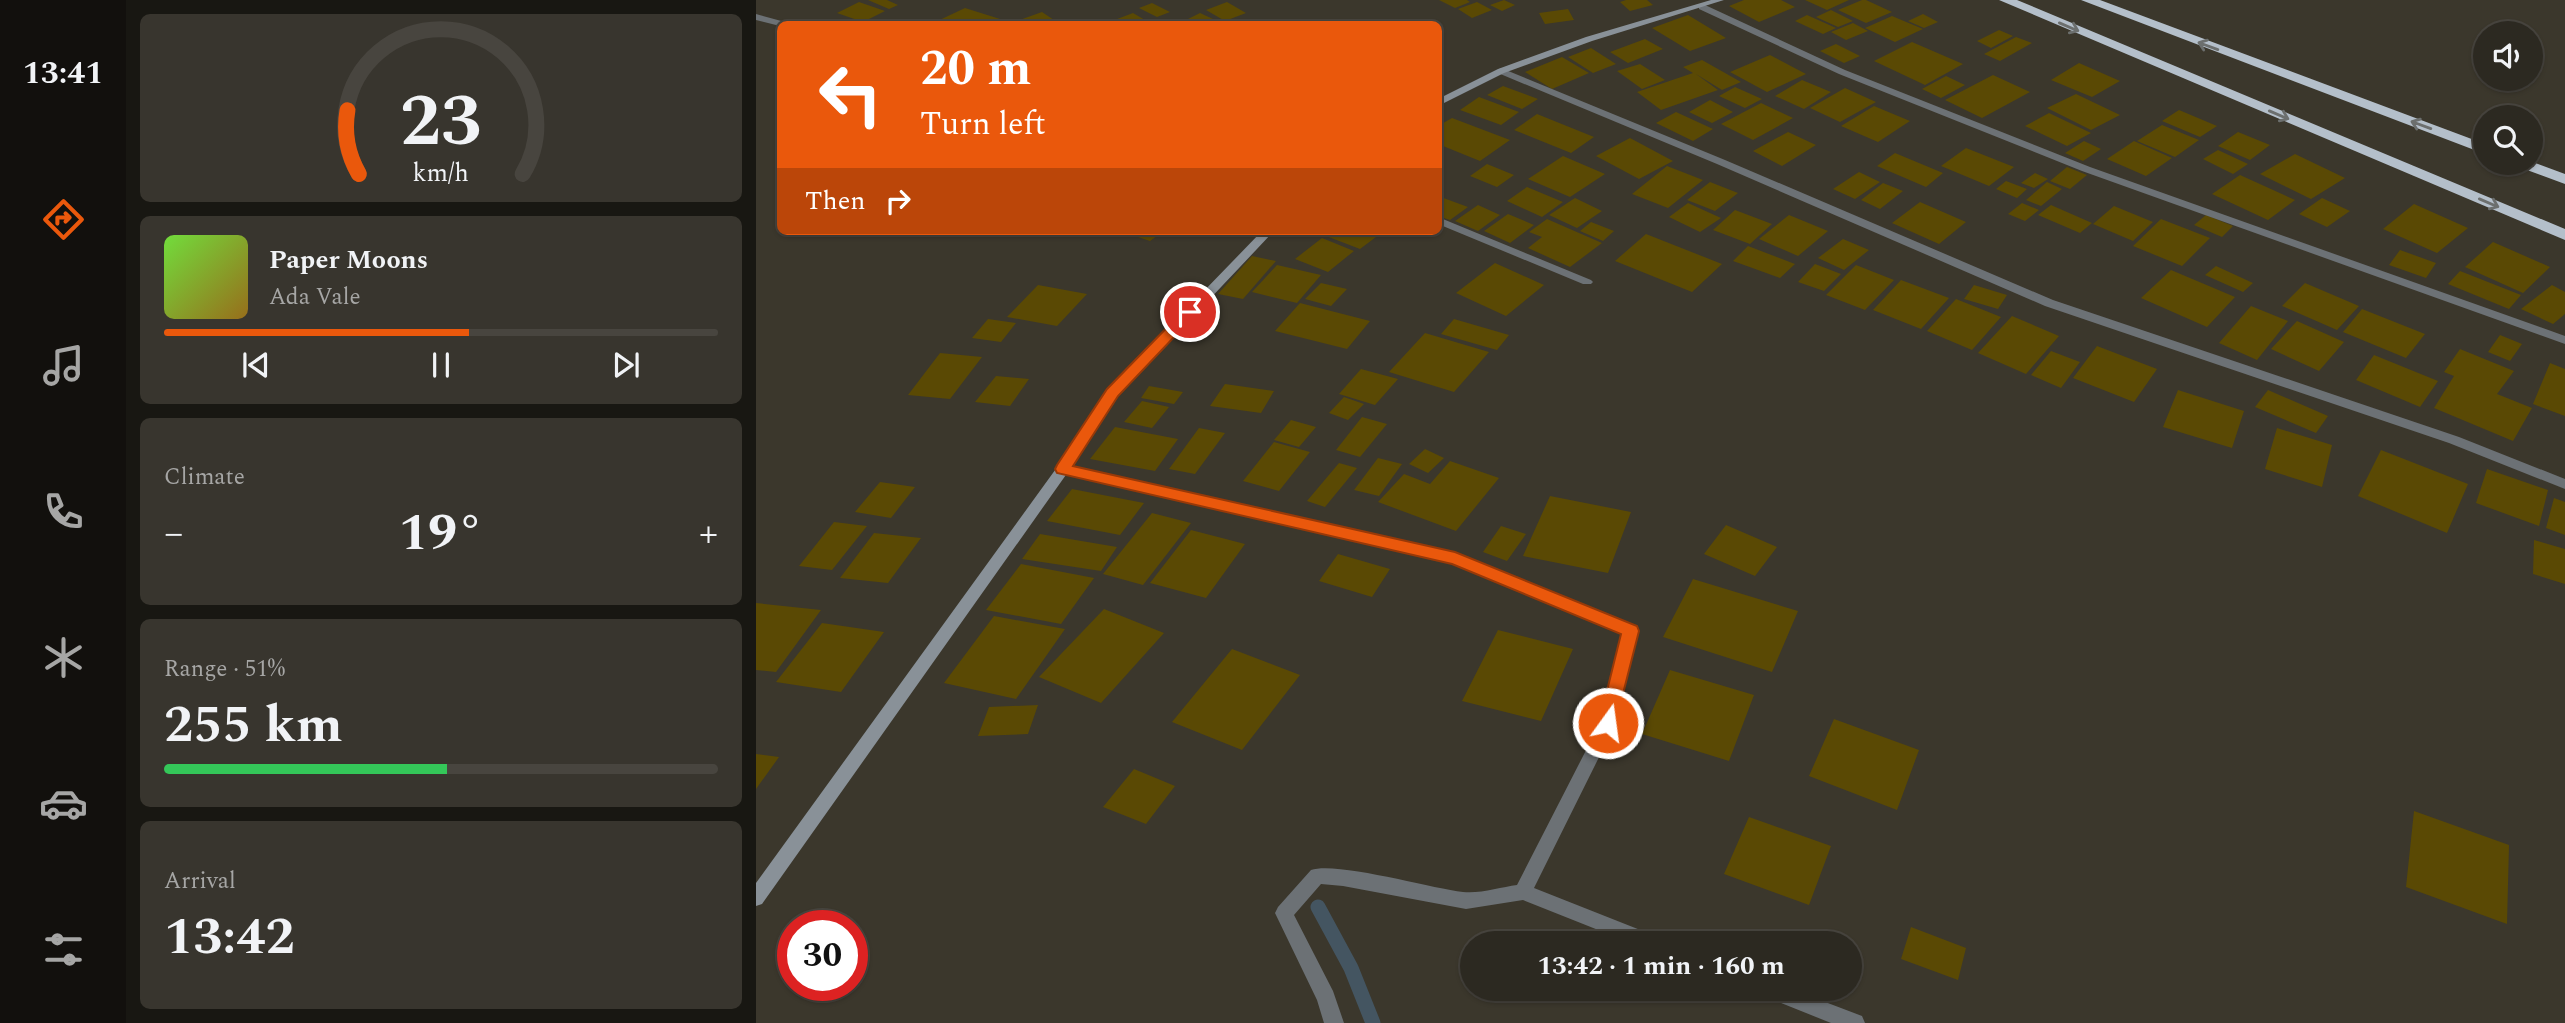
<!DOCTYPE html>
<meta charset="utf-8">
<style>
body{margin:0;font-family:Spectral,serif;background:#38352e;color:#f1f3f6;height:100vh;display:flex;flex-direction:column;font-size:26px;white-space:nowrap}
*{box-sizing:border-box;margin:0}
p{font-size:23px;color:#a6a6a5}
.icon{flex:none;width:38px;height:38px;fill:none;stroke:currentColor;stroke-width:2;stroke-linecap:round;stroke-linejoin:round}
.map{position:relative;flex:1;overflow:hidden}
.sheet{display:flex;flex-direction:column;gap:14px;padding:14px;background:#181712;width:630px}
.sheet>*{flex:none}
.top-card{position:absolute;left:21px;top:21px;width:665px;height:214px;border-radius:10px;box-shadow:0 2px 5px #0004,0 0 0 2px #48453f;background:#ea580c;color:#fff;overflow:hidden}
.tools{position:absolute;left:1717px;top:21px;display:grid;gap:14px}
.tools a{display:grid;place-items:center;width:70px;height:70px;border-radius:50%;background:#2c2921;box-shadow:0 2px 5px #0004,0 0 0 2px #48453f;font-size:35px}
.speed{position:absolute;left:21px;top:910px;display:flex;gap:14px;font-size:35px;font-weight:700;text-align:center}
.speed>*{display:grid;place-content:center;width:91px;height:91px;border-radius:50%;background:#2c2921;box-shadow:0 2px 5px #0004,0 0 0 2px #48453f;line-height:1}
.speed .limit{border:10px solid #d22;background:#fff;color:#111}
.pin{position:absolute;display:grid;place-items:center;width:60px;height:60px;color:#fff;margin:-30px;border:4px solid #fff;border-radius:50%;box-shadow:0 2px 7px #0007}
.me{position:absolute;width:77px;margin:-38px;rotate:14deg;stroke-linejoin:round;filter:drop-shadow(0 0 5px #0008)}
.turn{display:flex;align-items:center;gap:24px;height:147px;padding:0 28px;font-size:32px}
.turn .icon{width:91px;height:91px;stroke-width:2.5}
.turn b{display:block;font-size:49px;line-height:60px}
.then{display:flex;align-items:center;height:66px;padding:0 28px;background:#0003;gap:14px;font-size:26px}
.big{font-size:52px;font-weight:700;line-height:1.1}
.sheet .card{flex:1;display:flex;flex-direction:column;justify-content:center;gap:10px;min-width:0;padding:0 24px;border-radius:10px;background:#38352e}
.sheet .dial{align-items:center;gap:0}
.dial svg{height:182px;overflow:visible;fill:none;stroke:#48453f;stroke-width:7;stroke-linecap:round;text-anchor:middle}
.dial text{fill:#f1f3f6;stroke:none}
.song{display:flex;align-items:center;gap:21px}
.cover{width:84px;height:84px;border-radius:10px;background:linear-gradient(135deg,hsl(100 70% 55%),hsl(40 70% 35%))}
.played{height:7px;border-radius:4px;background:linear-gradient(90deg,#ea580c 55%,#48453f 55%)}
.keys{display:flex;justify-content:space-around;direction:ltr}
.heat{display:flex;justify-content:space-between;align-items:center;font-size:38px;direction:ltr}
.charge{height:10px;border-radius:5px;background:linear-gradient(90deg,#34c759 51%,#48453f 0)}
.trip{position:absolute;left:704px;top:931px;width:402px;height:70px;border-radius:35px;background:#2c2921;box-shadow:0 2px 5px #0004,0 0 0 2px #48453f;font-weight:700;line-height:70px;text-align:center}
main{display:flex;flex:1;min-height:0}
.dock{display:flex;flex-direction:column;width:126px;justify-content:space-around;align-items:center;background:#12100d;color:#a6a6a5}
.dock .icon{width:49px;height:49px}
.dock .current{color:#ea580c}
.dock b{font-size:32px;color:#f1f3f6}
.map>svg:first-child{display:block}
</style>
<main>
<nav class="dock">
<b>13:41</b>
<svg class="icon current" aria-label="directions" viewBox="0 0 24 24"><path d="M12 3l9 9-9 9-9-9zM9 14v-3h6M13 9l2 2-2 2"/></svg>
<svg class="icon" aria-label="music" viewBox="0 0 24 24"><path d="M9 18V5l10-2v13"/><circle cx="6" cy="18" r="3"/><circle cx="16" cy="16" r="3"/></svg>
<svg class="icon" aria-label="phone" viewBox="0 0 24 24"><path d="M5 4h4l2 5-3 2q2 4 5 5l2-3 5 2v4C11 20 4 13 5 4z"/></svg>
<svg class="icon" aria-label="climate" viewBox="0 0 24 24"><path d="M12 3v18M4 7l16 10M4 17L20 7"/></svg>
<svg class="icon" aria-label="car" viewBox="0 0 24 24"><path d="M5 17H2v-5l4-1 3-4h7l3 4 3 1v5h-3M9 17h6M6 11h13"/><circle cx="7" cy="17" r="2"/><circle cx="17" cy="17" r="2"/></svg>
<svg class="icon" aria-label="filters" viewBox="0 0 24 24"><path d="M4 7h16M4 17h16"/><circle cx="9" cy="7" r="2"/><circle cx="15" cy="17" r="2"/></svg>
</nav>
<section class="sheet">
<div class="card dial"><svg viewBox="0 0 100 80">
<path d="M14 69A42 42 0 1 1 86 69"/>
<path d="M14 69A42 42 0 0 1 9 41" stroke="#ea580c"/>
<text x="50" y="56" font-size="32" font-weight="700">23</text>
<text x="50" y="72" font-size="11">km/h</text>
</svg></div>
<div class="card">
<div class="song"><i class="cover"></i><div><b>Paper Moons</b><p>Ada Vale</p></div></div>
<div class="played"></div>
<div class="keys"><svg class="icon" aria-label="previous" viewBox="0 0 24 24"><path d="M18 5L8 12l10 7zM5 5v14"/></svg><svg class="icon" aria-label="pause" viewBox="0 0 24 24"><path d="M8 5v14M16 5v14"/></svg><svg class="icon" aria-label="next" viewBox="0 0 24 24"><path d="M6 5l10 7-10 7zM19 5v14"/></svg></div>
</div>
<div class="card"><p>Climate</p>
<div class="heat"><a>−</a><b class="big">19°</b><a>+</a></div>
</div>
<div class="card"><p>Range · 51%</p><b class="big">255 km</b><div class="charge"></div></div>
<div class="card"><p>Arrival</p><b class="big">13:42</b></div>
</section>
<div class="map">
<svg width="1809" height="1023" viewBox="0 0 1809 1023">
<rect width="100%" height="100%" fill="#3b372c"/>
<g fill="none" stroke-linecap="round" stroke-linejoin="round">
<path stroke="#445561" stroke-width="15" d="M562,907L595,968L617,1023"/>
</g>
<path fill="#5a4904" d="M112,0H131L142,5L133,9Z
M683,0H711L714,2L699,8Z
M748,0L759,5L746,11L734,5Z
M870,0H891L897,5L874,11L864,2Z
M988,0H1025L1039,7L1003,22L973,6Z
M1049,0H1093L1071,10Z
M1106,0H1110L1136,12L1110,23L1082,10Z
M103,2L129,11L107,22L81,13Z
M471,2L490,13L469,21L450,10Z
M721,2L736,10L716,18L702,9Z
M396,3L414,12L401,17L383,8Z
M209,8L244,19L234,24H175Z
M812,9L818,20L789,24L783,13Z
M1075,10L1097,21L1082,27L1060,17Z
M286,12L304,24H252Z
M377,13L389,20L376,24H348Z
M444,13L457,19L444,24L430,20Z
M1167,14L1182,22L1168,28L1152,21Z
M932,15L970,38L934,51L896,28Z
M1051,15L1080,28L1067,34L1039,21Z
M1136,16L1167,29L1139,42L1109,28Z
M1097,23L1112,31L1090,40L1075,32Z
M1243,30L1257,36L1235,48L1221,41Z
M1260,37L1276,43L1244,61L1228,54Z
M889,39L907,49L872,63L854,52Z
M1156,42L1207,64L1169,85L1118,61Z
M1080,44L1104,56L1088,63L1064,51Z
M835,48L860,64L837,73L812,57Z
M1014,55L1050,74L1011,92L974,72Z
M806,57L833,73L796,89L769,72Z
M946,60L985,82L966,90L940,74L962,90L905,110L881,92L937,73L927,67Z
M1323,63L1364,81L1336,97L1295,80Z
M884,64L909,80L886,89L861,71Z
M1237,75L1274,92L1226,118L1189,100Z
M1190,76L1209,85L1185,98L1166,89Z
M1046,80L1075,92L1048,109L1019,96Z
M747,86L782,99L766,109L731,95Z
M979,87L1006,99L989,108L963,96Z
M1089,88L1120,102L1084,122L1054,108Z
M1320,94L1364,115L1335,130L1291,108Z
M723,97L763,112L745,125L704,110Z
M954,100L977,112L956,123L933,112Z
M1005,103L1037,118L997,140L965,124Z
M1118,106L1154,121L1122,142L1085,126Z
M1423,110L1461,126L1444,137L1406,121Z
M920,112L957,129L937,141L900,123Z
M1293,113L1335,133L1311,146L1269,126Z
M781,114L838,137L815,153L758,130Z
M696,118L754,140L724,161L682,144V126Z
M1406,125L1443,140L1419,157L1381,141Z
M1032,132L1060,145L1026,166L997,151Z
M1482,132L1514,145L1494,160L1462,146Z
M874,138L917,161L883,179L840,156Z
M1328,141L1345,149L1327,161L1309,153Z
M1378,141L1416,158L1390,176L1351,159Z
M1210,148L1258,167L1233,186L1185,166Z
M1462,150L1492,164L1477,174L1447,159Z
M1139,153L1187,173L1170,187L1121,166Z
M1539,154L1589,178L1555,199L1504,174Z
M807,156L849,174L814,197L772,179Z
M731,164L758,175L741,187L714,176Z
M911,166L947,180L912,208L876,194Z
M1311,167L1331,175L1314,189L1294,181Z
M1103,172L1124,182L1099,199L1077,189Z
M1279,173L1292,179L1278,188L1265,183Z
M1484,175L1539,200L1512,220L1456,194Z
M1250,181L1271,189L1261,198L1240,189Z
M954,182L982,193L959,211L931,200Z
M1291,182L1306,189L1285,206L1270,200Z
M1127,183L1147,191L1124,209L1105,200Z
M771,187L807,202L786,217L751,201Z
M682,196L712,207L694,220L682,216Z
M819,198L846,211L821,228L793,215Z
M1566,198L1594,211L1571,227L1543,214Z
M1164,202L1210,222L1183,244L1136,223Z
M932,203L965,218L944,232L913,217Z
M1266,203L1283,210L1269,221L1252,214Z
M1658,204L1712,228L1681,253L1627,229Z
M722,205L744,215L722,231L699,221Z
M1295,205L1336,223L1324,233L1282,215Z
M1358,206L1397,222L1377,241L1337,224Z
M979,210L1016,224L994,244L957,230Z
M752,214L778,225L754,243L728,231Z
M1033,215L1072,231L1042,256L1003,239Z
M1450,215L1477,226L1466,237L1438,225Z
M791,219L846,243L814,267L772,248L786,237L773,232Z
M1405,219L1454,238L1426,266L1377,246Z
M835,222L858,231L847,241L824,231Z
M364,231H408L394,241Z
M557,231H628L604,249Z
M890,234L966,264L936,292L859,261Z
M566,238L598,251L572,272L539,259Z
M1087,239L1113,250L1088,270L1062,258Z
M1737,242L1794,267L1767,293L1709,267Z
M992,246L1039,264L1024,278L977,261Z
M1644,250L1680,263L1670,278L1633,265Z
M496,256L520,261L487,299L462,294Z
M739,263L788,285L750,316L700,293Z
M1059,264L1085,274L1068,291L1042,282Z
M521,265L565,275L541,303L496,292Z
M1100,265L1138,280L1109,310L1070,295Z
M1460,266L1497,283L1487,292L1449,275Z
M1415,270L1479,297L1451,327L1385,298Z
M1704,271L1765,295L1753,309L1692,284Z
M1145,280L1193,298L1165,329L1117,310Z
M565,283L591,289L575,306L549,299Z
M1549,283L1603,306L1581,330L1526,306Z
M282,285L331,294L301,326L251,317Z
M1218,285L1251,295L1242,309L1208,299Z
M1796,285L1809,292V314L1797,324L1765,309Z
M1200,299L1245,317L1216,350L1171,331Z
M544,303L614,321L591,349L519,331Z
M1495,306L1532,321L1501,360L1463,343Z
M1606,309L1669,334L1650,358L1587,332Z
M1256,316L1303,336L1270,374L1222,353Z
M232,319L260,323L245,342L216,338Z
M698,319L753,335L741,350L685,334Z
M1541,321L1588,342L1563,371L1515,349Z
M669,333L733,352L698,392L633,372Z
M1744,335L1766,344L1754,361L1732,352Z
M1341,346L1401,369L1378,402L1317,378Z
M1704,349L1758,371L1741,394L1776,408L1757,441L1678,408L1698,376L1688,372Z
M1295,351L1324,362L1305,388L1275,375Z
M184,353L226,357L194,399L152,395Z
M1618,355L1682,381L1664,407L1600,380Z
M1794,363L1809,369V416L1777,404Z
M605,369L642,379L619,405L583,394Z
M240,376L273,379L254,406L219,402Z
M469,384L518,391L505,413L454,406Z
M393,386L427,392L418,404L385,398Z
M1422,390L1488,411L1476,448L1407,427Z
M1512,390L1572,416L1560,433L1499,407Z
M588,397L608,404L592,420L573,413Z
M386,401L413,407L396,428L368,422Z
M606,417L631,424L604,457L580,450Z
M535,420L560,427L543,447L518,440Z
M359,427L422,439L399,471L334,459Z
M443,428L469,433L439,474L413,469Z
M1521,428L1576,445L1566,487L1509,469Z
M518,442L554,452L523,491L487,481Z
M669,449L688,458L672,473L653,464Z
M1625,450L1712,484L1691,533L1602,496Z
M622,458L646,464L623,496L598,490Z
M694,461L743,478L700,531L622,502L648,474L674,484Z
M583,463L601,468L569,507L551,501Z
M1731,469L1792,490L1783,526L1720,503Z
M124,482L159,487L135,518L99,512Z
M316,489L388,503L364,535L291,521Z
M794,496L875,512L852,573L767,556Z
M1798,498L1809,502V535L1790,528Z
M396,513L435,523L387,585L347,574Z
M78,522L111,526L76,570L43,566Z
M970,525L1021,547L999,576L948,554Z
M745,526L770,534L751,561L727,552Z
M435,530L489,544L450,598L394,583Z
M118,533L165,538L132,583L84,578Z
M284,534L361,547L345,571L266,559Z
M1778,540L1809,549V584L1777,574Z
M582,554L634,569L616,597L563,581Z
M265,564L338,578L305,624L230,610Z
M937,579L1042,611L1016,672L907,637Z
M0,603L65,610L20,672L0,670Z
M348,609L408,633L345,703L283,677Z
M238,616L309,629L260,699L188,683Z
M66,623L128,632L85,692L20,682Z
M742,630L817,649L785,721L706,701Z
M476,649L544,675L486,750L416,722Z
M914,670L998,695L973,761L886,734Z
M282,705L272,734L222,736L233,707Z
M1078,719L1163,750L1141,810L1053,776Z
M0,754L23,757L0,789Z
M378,769L419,786L390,824L347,807Z
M1658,811L1753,845L1751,924L1650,887Z
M993,817L1075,846L1053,905L968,874Z
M1155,927L1210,948L1202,980L1145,959Z"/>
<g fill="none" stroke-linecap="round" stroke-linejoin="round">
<path fill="#6c7175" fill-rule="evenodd" d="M943,5H949L1089,70L1334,167L1809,336V344L1326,171L1083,74L943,9Z
M0,14L29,22L31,24L24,26L0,20Z
M745,68L969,160L1297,300L1703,437L1809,479V489L1693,443L1289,306L961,164L742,73L740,71Z
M682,217L835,280L837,282L835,284H827L682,224Z
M307,464L699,553L880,627L883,631L860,723L778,888L902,937L905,943H875L767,900L710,909L587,886L565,884L538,915L577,991L588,1023H568L561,1000L519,913L522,907L555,870C580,861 674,888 707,892C724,894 745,887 761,885L844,723L867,634L696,563L302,472L300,469L302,466Z
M1003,989H1035L1106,1016L1109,1023H1075L1005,995Z"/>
<path fill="#899198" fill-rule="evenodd" d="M955,0H968L836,41L748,73L682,106V99L742,69L830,37Z
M506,231H518L362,396L312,472L6,904L0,906V883L302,466L352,390Z"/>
<path fill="#b4bfca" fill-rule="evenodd" d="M1243,0H1261L1809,229V240Z
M1325,0H1344L1729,144V154Z
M1774,161L1809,174V184L1760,166L1758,163Z"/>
</g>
<defs><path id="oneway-shaft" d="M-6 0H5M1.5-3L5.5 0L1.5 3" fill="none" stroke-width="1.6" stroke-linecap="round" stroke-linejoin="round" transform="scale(1.75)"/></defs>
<g stroke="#6c6f6e">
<use href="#oneway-shaft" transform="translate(1313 27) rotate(23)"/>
<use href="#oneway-shaft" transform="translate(1452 46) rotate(-160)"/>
<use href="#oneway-shaft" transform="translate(1523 115) rotate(23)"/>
<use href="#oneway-shaft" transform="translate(1665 125) rotate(-160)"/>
<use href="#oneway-shaft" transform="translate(1733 203) rotate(23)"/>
</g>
<path fill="#ea580c" stroke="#983908" stroke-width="2" d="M434,308L439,309V315L362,396L317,466L699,552L881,626L883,631L858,729L852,731L845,729L843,723L865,634L696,564L301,473L299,469L301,465L351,389L429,309Z"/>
</svg>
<div class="tools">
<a><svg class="icon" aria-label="sound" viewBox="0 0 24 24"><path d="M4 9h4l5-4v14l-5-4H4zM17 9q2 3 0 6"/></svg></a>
<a><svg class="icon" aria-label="search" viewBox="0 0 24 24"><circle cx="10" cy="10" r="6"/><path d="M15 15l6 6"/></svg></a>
</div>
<div class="speed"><div class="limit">30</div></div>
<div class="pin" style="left:434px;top:312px;background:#d93025"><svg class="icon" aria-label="arrive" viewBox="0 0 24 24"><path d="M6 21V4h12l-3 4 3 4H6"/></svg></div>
<svg class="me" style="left:852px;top:723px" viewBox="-20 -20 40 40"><circle r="17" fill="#ea580c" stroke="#fff" stroke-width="3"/><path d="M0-11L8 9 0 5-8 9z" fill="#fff"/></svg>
<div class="trip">13:42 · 1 min · 160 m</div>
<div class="top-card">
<div class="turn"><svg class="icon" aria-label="left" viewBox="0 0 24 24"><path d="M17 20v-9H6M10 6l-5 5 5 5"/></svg><div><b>20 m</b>Turn left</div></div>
<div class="then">Then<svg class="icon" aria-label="right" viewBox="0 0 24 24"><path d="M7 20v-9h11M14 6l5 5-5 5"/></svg></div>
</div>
</div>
</main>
